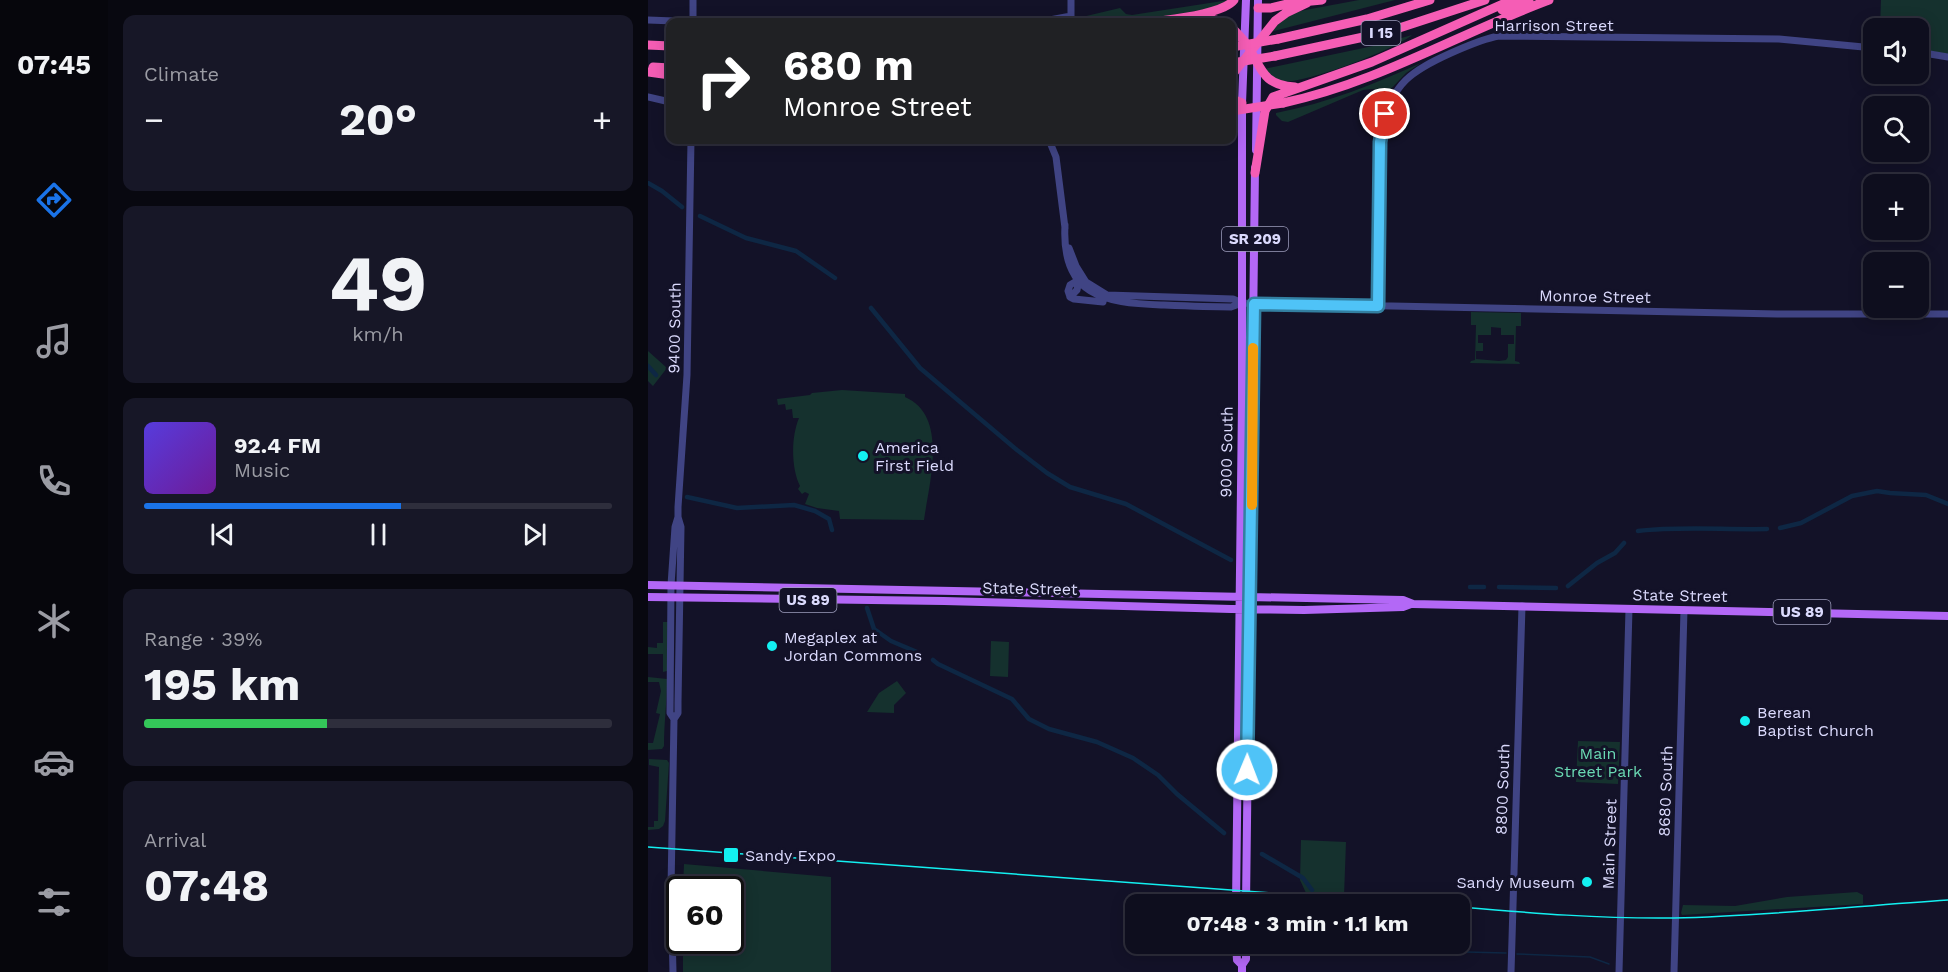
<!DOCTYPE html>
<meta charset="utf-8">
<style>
body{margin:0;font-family:"Work Sans",sans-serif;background:#171727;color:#f1f3f6;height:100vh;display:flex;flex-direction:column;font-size:22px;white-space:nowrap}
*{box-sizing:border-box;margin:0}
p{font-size:20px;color:#9b9ca4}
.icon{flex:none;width:33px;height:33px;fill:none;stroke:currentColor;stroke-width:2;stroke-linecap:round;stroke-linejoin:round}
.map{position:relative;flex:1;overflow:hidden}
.details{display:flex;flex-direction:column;gap:15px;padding:15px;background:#080810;width:540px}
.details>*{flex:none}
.hud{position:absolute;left:18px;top:18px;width:570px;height:126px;border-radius:12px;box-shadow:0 3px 15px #0003,0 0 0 2px #2e2e3c;background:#202124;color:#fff;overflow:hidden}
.buttons{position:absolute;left:1215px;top:18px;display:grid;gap:12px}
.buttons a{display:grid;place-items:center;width:66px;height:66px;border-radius:12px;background:#0e0e1e;box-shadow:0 3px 15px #0003,0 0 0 2px #2e2e3c;font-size:30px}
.speed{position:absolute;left:18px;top:876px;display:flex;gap:12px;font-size:30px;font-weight:700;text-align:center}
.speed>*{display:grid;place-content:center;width:78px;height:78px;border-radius:50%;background:#0e0e1e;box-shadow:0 3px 15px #0003,0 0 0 2px #2e2e3c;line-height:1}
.speed .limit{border:3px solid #111;border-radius:9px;background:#fff;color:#111}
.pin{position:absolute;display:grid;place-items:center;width:51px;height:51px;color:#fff;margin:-26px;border:3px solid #fff;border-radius:50%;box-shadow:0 2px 6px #0007}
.me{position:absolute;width:66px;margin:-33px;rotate:1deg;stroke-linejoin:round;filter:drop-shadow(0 0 4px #0008)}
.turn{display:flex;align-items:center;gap:21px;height:126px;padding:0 18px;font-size:27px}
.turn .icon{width:78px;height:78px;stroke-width:2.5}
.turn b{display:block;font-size:42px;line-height:51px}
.big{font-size:45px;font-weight:700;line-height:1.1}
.details .card{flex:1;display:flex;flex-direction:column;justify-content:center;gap:9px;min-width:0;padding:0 21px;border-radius:12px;background:#171727}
.details .dial{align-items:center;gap:0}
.dial b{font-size:78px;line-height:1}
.song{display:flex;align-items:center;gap:18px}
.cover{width:72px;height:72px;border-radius:9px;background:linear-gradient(135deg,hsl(250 70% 55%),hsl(280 70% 35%))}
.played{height:6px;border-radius:3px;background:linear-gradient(90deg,#1a73e8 55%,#2e2e3c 55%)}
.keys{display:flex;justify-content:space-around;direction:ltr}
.heat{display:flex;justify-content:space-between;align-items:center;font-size:33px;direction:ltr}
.charge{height:9px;border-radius:4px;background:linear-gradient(90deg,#34c759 39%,#2e2e3c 0)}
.trip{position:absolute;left:477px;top:894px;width:345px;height:60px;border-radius:12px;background:#0e0e1e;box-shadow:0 3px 15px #0003,0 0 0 2px #2e2e3c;font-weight:700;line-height:60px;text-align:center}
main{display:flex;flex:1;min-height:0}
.menu{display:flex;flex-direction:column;width:108px;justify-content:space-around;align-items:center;background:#06060c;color:#9b9ca4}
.menu .icon{width:42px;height:42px}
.menu .current{color:#1a73e8}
.menu b{font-size:27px;color:#f1f3f6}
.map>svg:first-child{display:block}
</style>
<main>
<nav class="menu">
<b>07:45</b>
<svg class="icon current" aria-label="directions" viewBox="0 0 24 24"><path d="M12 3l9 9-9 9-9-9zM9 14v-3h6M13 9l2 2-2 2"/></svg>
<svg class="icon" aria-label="music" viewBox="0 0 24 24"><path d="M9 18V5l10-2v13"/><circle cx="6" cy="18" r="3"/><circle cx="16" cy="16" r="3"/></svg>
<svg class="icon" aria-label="phone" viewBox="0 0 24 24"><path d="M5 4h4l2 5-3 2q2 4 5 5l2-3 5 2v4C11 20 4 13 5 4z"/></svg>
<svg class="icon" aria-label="climate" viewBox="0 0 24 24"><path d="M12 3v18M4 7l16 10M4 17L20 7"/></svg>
<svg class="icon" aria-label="car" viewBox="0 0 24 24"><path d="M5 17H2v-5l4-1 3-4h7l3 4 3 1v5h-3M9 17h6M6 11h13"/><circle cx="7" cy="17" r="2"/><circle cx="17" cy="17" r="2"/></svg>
<svg class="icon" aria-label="filters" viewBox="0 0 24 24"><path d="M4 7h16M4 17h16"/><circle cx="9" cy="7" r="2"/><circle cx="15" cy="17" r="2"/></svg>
</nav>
<section class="details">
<div class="card"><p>Climate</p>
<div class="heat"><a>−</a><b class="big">20°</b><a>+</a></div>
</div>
<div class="card dial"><b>49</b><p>km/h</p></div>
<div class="card">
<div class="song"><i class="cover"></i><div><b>92.4 FM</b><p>Music</p></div></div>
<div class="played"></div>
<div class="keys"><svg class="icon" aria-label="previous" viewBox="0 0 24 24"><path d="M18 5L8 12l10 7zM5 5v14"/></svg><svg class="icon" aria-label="pause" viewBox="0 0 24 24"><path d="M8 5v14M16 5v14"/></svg><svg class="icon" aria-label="next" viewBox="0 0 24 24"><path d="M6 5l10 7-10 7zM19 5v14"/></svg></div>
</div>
<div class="card"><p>Range · 39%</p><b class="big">195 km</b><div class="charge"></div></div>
<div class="card"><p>Arrival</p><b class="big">07:48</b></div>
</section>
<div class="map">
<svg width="1300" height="972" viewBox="0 0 1300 972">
<rect width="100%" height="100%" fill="#131228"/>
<path fill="#15312e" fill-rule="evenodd" d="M581,0L560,9L479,22H413L472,8L478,14L484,15Z
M711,0H747L622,32L639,16L652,11Z
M1233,0H1300V54L1271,49L1270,28H1232Z
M764,35C750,48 655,85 635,81C627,79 621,74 616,69L725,46Z
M773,63L758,73L741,91L724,89L715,90L640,122L634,121L628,115V113C680,103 726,84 773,63Z
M823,312L873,313V326H868L867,361L871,362L872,364L822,363L823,361L827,360L828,325H823ZM843,327L853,328V335H866V344H860V357L858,360L851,361L828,359V351H835V343H830V335H843Z
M0,351L19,368L5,386L0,381Z
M194,390L257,394V397C301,416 281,483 276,520L192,519L191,511L169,508L157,504L161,494L157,492L154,494L150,489L152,486C143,468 143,437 151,418H145L144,409L138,410L137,404L130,405L129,399L162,395L164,393Z
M15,622H20L19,671L15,672V654H0V647L9,648V643H15Z
M343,641L361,642L360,677L342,676Z
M0,677L19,679C19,702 16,723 16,746L14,749L0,750V743H5L12,714L8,713L13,691L11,682H0Z
M249,681L258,693L246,705V713L219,712L231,693Z
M930,741L972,742L970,784L928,782Z
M1,759L19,760L21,763L17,821L15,826L11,829L0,830V827H6V821H10L11,767L1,765Z
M653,840L698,842L696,896L658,893L652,880Z
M36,864L183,877V972H35V941L82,940V890L35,889Z
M1209,892L1215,895V904L1034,915L1033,913L1035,905L1087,906L1139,897Z"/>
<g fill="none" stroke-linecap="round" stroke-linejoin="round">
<path stroke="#0e2744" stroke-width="1.5" d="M713,944L739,950L858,953
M869,954L942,957L961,964"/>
<path stroke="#0e2744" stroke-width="4.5" d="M0,183L14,191L34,207
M52,216L98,238L148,251L187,278
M223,308L272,368L369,450L399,473L422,487L478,504L583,560
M0,366L8,375
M39,497L89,508L146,505L167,511L181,519L184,530
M1132,528L1153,523L1204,496L1229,491L1242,493L1278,495L1300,504
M990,531C1033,526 1076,530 1119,529
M920,586L949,563L967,553L976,543
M822,587H836
M851,587L908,588
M219,608L226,629L243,641L269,652
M285,660L290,664L364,699L381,719L401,729L449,742L485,758L510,775L529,794L576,833
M614,854L655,878L664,890"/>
<path stroke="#404484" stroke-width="7" d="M0,20L53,22
M45,22V0
M391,22L423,16V0
M1270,52L1300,57
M0,97L22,102
M401,140L408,157L417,228
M417,225C413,296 456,303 513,305C537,306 560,307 583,307L594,303L1129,314H1300
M421,248L428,266L438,282L459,295L585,299L594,303
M422,297L429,290L431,280
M422,297L426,299L455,302
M422,297L420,291L422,285L427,282H433
M730,306L734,127C745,83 763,71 803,53C819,46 834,39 851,36L1131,39L1226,48
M26,719L30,713V702L33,527L30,517V507L39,375L43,140
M25,972L23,889L26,719L22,713L23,585L27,527L30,517
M863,972L874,606
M971,972L981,609
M1026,972L1036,610"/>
<path stroke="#b368f6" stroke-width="8" d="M608,150L610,0
M0,585L755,600L765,604L1300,616
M0,597L296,601L583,609L656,610L755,607L763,604
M588,904L594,404V103L598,0
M598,904L607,168
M588,944L589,960L594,965
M594,972V965L598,959V944"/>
<path stroke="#f55db5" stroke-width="9" d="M610,8H623L643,3L674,0
M854,10L881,0
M553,17L576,22
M505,22C525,19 575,14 586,0
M584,28C588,32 593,37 597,42C614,66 612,85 647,87
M630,39L719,19L782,0
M0,45L22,46
M627,56L739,32L837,0
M5,67L22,68
M0,72L22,75
M584,75L627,21L638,13L659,3
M584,99L594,103
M635,103C729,83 812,33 901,0
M607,173L617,111L625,97L724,62L864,0"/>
<path stroke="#13f0f1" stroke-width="1.5" d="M0,847L773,904
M812,907C883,913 954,919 1026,918C1118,916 1209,906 1300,900"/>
<path stroke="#f55db5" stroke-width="9" d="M584,47L630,39
M584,63L627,56
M584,111L635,103"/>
</g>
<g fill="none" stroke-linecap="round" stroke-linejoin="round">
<defs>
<path id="route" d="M599,770L606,304L730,306L732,142L737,114"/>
</defs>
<use href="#route" stroke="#337fa1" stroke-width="15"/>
<use href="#route" stroke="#4fc3f7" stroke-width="10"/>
<path stroke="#f59e0b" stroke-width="10" d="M604,505L605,348"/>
</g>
<g fill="#13f0f1" stroke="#131228" stroke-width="2">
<circle cx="215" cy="456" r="6"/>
<circle cx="124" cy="646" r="6"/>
<circle cx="1097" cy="721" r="6"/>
<rect x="75" y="847" width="16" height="16" rx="3"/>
<circle cx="939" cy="882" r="6"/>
</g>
<g text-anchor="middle" stroke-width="6" stroke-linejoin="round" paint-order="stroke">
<g fill="#131228" stroke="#9f9ebd" stroke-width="1.5">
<rect x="713.5" y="21" width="39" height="24" rx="4.5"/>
<rect x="574" y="227" width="66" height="24" rx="4.5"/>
<rect x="131.5" y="588" width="57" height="24" rx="4.5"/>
<rect x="1125.5" y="600" width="57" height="24" rx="4.5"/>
</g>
<g font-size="15" font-weight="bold" fill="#dbdafd">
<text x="733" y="38">I 15</text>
<text x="607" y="244">SR 209</text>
<text x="160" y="605">US 89</text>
<text x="1154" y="617">US 89</text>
</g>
<g font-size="16" fill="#dbdafd" stroke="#131228">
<text x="906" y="31">Harrison Street</text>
<text transform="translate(947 296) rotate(1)" y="6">Monroe Street</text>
<text transform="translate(26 328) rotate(-89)" y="6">9400 South</text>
<text transform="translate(578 452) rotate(-89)" y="6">9000 South</text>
<text transform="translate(382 588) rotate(1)" y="6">State Street</text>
<text transform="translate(1032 595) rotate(1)" y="6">State Street</text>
<text transform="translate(854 789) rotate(-88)" y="6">8800 South</text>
<text transform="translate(1017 791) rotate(-88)" y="6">8680 South</text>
<text transform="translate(961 844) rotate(-88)" y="6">Main Street</text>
</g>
<g font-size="16" fill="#dbdafd" stroke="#131228" text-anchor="start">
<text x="227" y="453">America<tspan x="227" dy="18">First Field</tspan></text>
<text x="136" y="643">Megaplex at<tspan x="136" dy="18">Jordan Commons</tspan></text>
<text x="1109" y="718">Berean<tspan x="1109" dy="18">Baptist Church</tspan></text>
<text x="97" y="861">Sandy Expo</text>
<text x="927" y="888" text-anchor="end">Sandy Museum</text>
</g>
<g font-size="16" fill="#6ad9b3" stroke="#131228">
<text x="950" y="759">Main<tspan x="950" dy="18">Street Park</tspan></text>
</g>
</g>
</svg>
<div class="buttons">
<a><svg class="icon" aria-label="sound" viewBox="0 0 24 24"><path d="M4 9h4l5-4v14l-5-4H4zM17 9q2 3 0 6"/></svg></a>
<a><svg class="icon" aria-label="search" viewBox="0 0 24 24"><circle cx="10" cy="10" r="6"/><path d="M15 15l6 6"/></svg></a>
<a>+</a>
<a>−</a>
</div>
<div class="speed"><div class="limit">60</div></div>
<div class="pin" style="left:737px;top:114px;background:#d93025"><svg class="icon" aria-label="arrive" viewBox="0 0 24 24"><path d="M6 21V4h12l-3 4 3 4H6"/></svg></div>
<svg class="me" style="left:599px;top:770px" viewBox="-20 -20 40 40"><circle r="17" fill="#4fc3f7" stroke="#fff" stroke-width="3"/><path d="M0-11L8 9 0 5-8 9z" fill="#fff"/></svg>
<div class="trip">07:48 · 3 min · 1.1 km</div>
<div class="hud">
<div class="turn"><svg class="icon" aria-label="right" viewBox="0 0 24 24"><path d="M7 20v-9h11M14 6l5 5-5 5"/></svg><div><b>680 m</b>Monroe Street</div></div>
</div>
</div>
</main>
